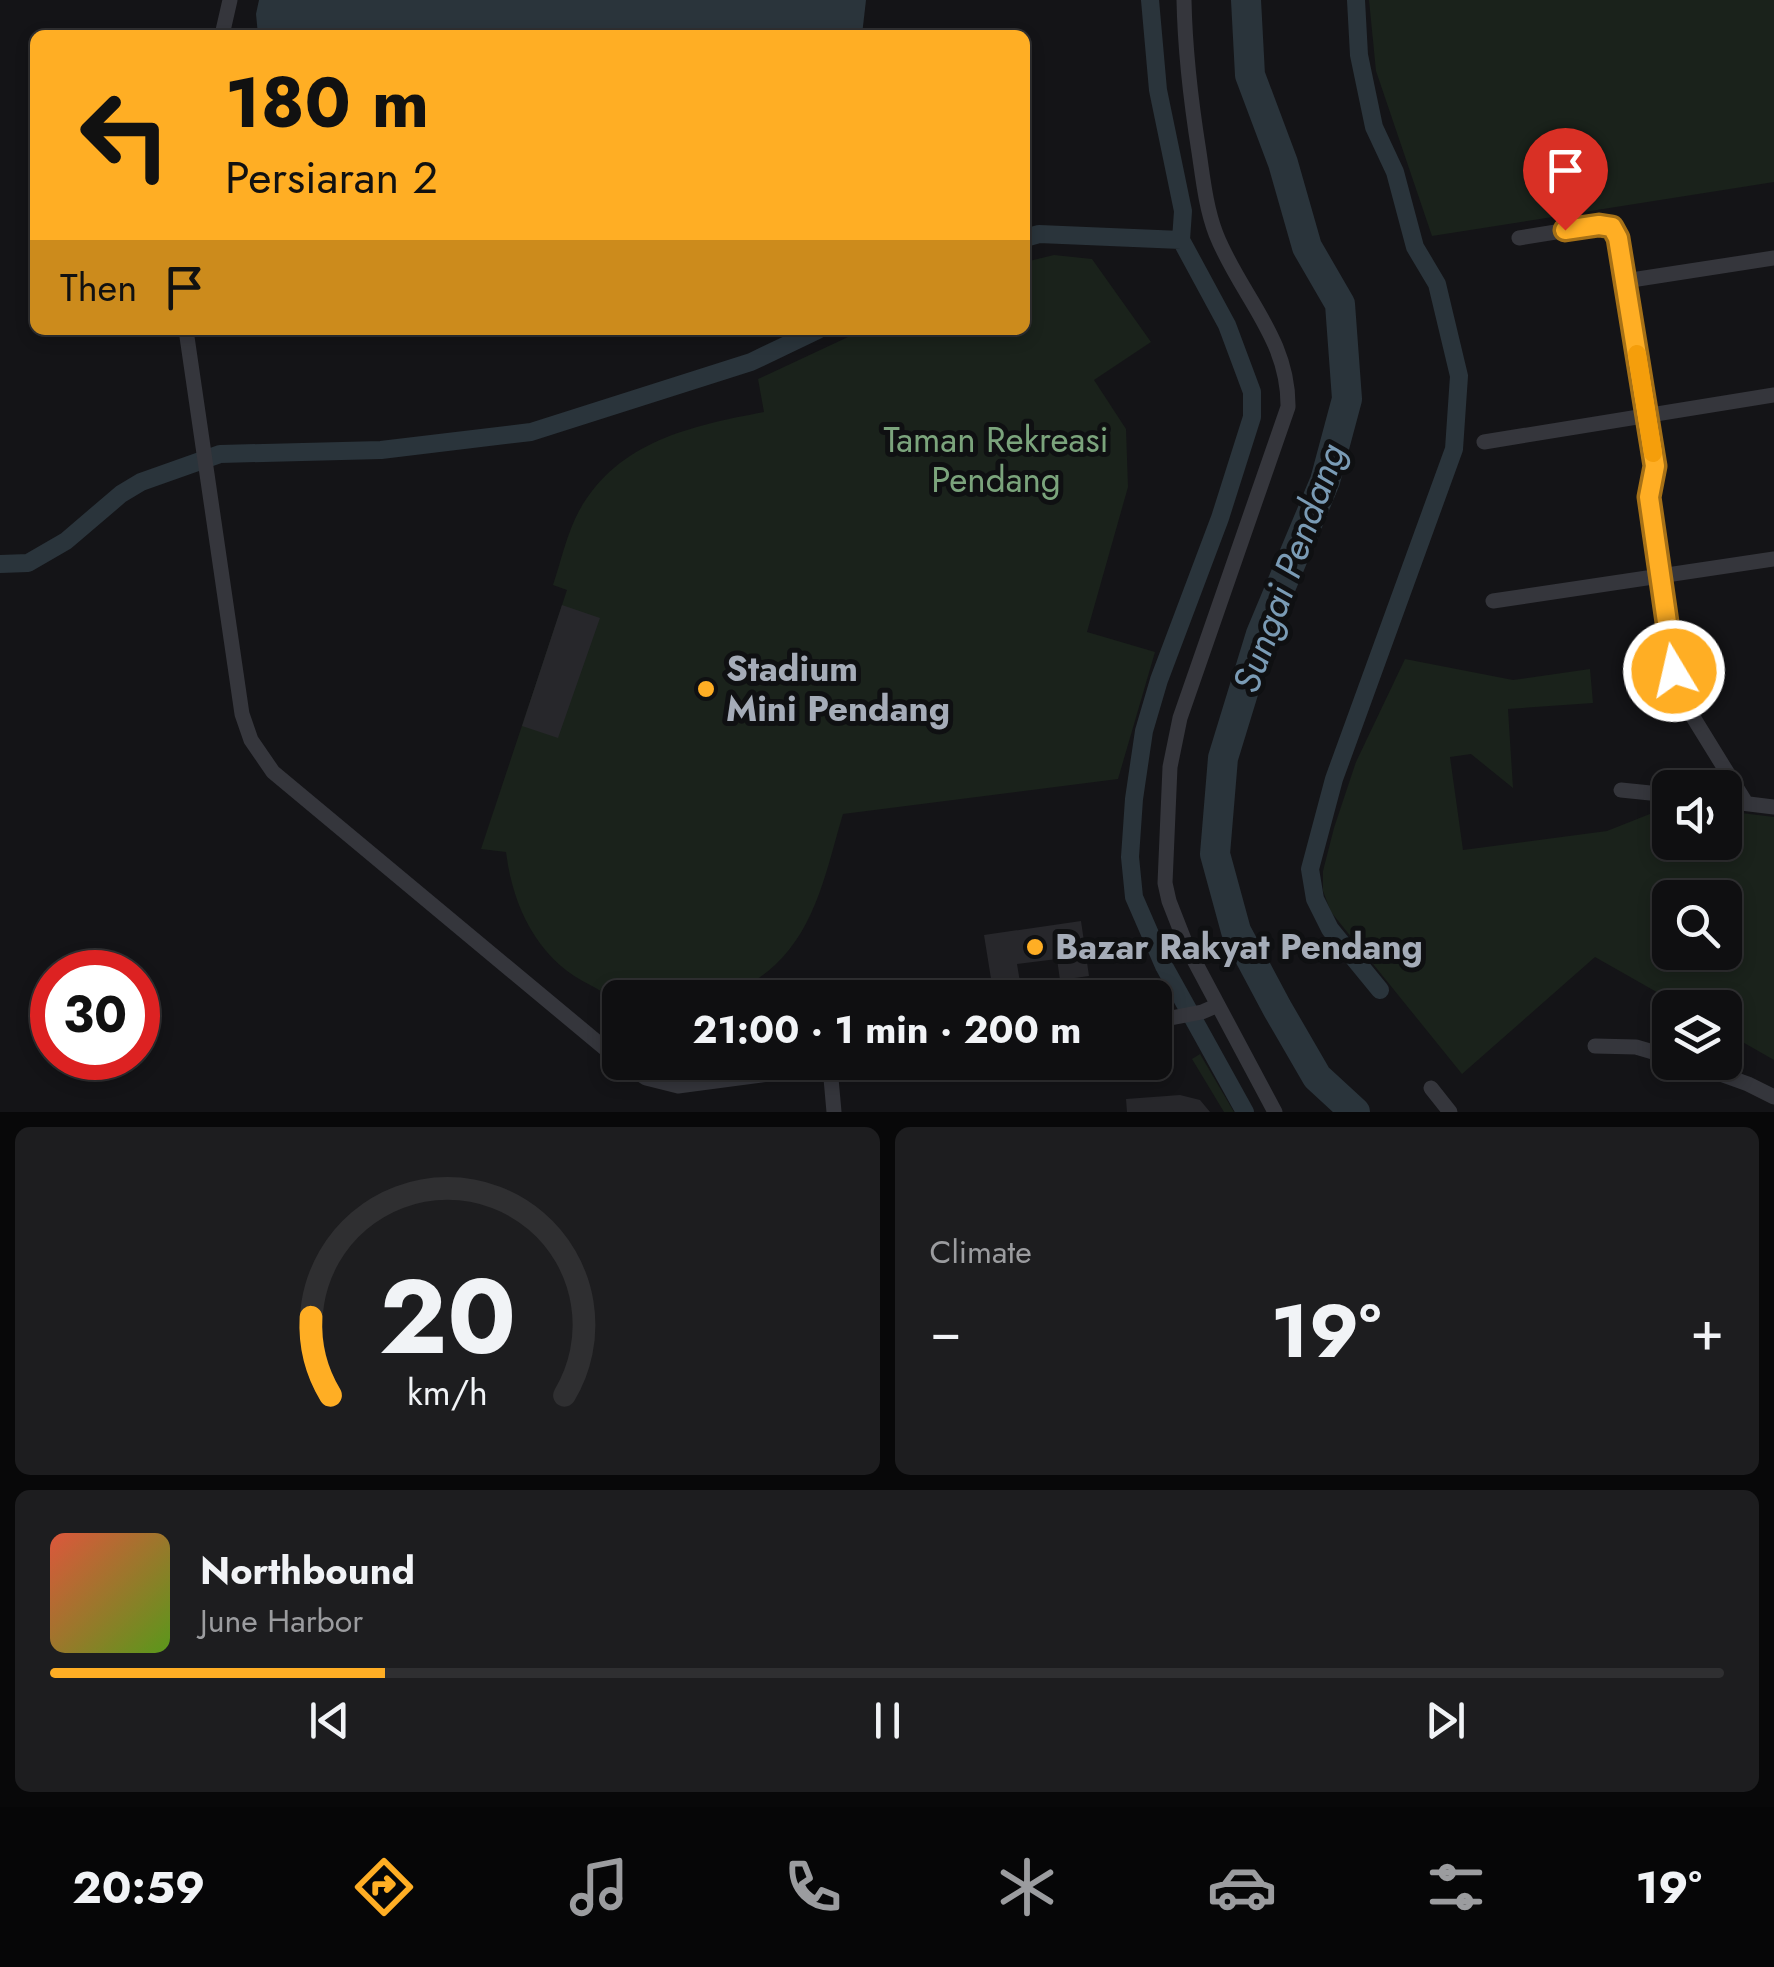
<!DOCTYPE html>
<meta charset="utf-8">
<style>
body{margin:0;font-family:Jost,sans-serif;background:#1d1d1f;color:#f1f3f6;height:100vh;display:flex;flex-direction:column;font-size:38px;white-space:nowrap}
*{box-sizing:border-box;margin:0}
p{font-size:32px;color:#9b9c9f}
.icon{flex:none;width:55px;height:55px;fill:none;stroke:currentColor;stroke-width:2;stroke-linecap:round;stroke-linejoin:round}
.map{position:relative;height:1112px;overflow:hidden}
.panel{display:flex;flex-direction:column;gap:15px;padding:15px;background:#080809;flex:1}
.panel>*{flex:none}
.hud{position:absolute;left:30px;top:30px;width:1000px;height:305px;border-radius:15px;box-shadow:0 5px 15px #0003,0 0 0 2px #2f2f31;background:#ffae24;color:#111;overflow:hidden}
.tools{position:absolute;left:1652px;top:770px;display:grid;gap:20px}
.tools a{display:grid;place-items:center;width:90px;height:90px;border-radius:15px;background:#0f0f11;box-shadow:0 5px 15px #0003,0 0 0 2px #2f2f31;font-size:50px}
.speed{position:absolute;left:30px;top:950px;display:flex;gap:20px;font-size:50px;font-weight:700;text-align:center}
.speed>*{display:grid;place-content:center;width:130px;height:130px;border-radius:50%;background:#0f0f11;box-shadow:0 5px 15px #0003,0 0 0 2px #2f2f31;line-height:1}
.speed .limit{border:15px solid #d22;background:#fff;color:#111}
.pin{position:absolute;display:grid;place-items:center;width:85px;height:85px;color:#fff;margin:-102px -42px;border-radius:50% 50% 50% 0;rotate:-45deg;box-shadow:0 0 10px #0007}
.pin .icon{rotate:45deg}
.me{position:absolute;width:110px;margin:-55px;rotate:351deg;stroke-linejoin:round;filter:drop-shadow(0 0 8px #0008)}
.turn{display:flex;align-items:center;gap:35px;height:210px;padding:0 30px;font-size:45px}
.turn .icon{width:130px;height:130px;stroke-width:2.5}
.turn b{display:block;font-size:70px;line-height:85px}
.then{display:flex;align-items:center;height:95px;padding:0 30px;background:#0003;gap:20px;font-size:38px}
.big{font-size:75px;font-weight:700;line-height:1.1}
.panel .tile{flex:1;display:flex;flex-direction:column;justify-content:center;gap:15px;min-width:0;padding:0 35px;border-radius:15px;background:#1d1d1f}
.panel .dial{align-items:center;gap:0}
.dial svg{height:260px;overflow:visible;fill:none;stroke:#2f2f31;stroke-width:7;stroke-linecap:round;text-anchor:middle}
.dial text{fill:#f1f3f6;stroke:none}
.song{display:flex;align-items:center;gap:30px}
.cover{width:120px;height:120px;border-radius:15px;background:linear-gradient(135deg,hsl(10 70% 55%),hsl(90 70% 35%))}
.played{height:10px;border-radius:5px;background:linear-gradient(90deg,#ffae24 20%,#2f2f31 20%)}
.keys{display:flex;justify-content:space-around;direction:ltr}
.heat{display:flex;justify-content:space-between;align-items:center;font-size:55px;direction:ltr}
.panel .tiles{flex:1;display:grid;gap:15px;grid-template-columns:1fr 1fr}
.tile:last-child{grid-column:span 2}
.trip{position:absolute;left:602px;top:980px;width:570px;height:100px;border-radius:15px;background:#0f0f11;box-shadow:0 5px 15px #0003,0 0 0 2px #2f2f31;font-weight:700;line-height:100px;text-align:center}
.tabs{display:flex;height:160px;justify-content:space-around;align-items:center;background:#060607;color:#9b9c9f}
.tabs .icon{width:70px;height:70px}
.tabs .selected{color:#ffae24}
.tabs b{font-size:45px;color:#f1f3f6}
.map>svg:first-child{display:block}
</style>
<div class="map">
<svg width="1774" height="1112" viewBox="0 0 1774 1112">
<rect width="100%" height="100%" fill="#141417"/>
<path fill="#1a221b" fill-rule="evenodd" d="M1369,0H1774V182L1432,236L1376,71Z
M1054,255L1092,259L1151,342L1094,380L1126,429L1128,487L1087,632L1155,652L1118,779L843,814C827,867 817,926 775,965C742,996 713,997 670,997C656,997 630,1001 620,1000C612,999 600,990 592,986C539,961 513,909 506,852L481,849L567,590L553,585C561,561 567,533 579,511C618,441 691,426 764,412L758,379L863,330H1025V262Z
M1405,659L1513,680L1590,669L1593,703L1508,709L1513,788L1471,754L1450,757L1463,850L1607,831L1670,806V842H1725V811L1774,817V1060L1725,1032V1008L1683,1007L1595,957L1462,1074L1331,912L1323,891V871L1334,828L1356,762ZM1670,898H1725V952H1670Z
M1200,1054L1234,1112H1224L1192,1059Z"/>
<path fill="#2a343b" d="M259,0H866L862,35H258L256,14Z"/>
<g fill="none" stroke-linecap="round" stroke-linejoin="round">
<path stroke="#2a343b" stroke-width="18" d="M1150,0L1158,90L1183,211L1181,240L1227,325L1252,392V417L1220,518L1159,680L1144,731L1134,799L1130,857L1134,897L1164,966L1245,1112
M1356,0L1359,55L1374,127L1395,172L1415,247L1437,284L1459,376L1454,449L1334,779L1310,869L1315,899L1330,929L1380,990
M1025,238L1039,234L1181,240
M0,564L28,563L66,541L121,494L141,482L220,454L381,450L531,432L751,362L818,330"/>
<path stroke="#2a343b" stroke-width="30" d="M1246,0L1250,75L1283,163L1307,247L1340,304L1347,399L1325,481L1261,634L1223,758L1215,854L1236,931L1277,1008L1317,1077L1355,1112"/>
</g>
<path fill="#27272b" d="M562,605L600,618L558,738L522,726Z
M1081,921L1089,976L1060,980L1057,959L1017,964L1021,988L993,991L984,935Z
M1180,1095L1200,1100L1210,1112H1127L1126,1099Z"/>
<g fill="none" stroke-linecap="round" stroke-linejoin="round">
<path stroke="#35363c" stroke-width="15" d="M1184,0C1185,51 1191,102 1199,152C1203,179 1206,208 1216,234C1240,295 1289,338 1288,407L1180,718L1170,767L1165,883L1169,901L1187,947L1275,1112
M222,35L230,0
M1519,238L1599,225L1613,227L1618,238L1655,466L1649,497L1674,671L1693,717L1746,803
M1625,281L1774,258
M186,330L242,714L251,740L273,772L620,1061
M1484,442L1774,395
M1493,601L1774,559
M1621,790L1670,795
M1725,801L1774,807
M1155,1021L1202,1012L1218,1005
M1595,1046L1636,1047L1670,1057
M622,1062L646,1078L678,1086L862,1062
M1687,1062L1748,1084L1774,1097
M830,1067L834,1112
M1431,1088L1450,1112"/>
</g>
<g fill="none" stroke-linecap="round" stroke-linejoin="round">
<defs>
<path id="route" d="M1565,230L1599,225L1612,227L1618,238L1655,466L1649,497L1674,671"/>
</defs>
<use href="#route" stroke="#a67117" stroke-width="25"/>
<use href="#route" stroke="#ffae24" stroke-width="18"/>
<path stroke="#f59e0b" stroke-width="18" d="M1637,354L1653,453"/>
</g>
<g fill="#ffae24" stroke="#0f1012" stroke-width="4">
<circle cx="706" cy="689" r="10"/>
<circle cx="1035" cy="947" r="10"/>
</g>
<g text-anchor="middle" stroke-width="10" stroke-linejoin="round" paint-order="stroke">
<g font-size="35" fill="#7ba47c" stroke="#0f1012">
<text x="996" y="452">Taman Rekreasi<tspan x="996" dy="40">Pendang</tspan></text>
</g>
<g font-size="35" font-weight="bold" fill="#a5acb8" stroke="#0f1012" text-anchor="start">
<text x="726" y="681">Stadium<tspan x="726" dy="40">Mini Pendang</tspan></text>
<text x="1055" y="959">Bazar Rakyat Pendang</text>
</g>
<g font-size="38" font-style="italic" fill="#7a9bb5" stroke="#0f1012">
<text transform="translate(1289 568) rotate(-70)" y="13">Sungai Pendang</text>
</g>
</g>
</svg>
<div class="tools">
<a><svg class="icon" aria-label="sound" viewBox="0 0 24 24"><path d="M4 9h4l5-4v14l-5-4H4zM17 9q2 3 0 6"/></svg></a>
<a><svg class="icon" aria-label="search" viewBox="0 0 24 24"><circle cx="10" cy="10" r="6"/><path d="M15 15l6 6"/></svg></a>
<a><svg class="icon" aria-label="layers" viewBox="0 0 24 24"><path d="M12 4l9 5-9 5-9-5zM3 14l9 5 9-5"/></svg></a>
</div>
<div class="speed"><div class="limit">30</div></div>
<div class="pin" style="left:1565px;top:230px;background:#d93025"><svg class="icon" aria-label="arrive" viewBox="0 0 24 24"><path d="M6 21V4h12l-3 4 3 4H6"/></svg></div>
<svg class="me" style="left:1674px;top:671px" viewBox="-20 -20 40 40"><circle r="17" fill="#ffae24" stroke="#fff" stroke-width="3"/><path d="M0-11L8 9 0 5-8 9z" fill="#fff"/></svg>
<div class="trip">21:00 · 1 min · 200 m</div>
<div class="hud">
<div class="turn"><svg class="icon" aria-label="left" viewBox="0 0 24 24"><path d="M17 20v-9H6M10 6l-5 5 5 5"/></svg><div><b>180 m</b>Persiaran 2</div></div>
<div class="then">Then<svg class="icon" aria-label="arrive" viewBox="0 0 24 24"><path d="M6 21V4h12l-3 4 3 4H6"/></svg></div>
</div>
</div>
<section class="panel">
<div class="tiles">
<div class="tile dial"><svg viewBox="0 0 100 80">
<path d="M14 69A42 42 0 1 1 86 69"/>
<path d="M14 69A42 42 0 0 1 8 45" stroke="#ffae24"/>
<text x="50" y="56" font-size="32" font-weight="700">20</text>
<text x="50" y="72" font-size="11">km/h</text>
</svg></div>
<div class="tile"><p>Climate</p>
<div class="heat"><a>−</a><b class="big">19°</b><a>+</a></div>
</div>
<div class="tile">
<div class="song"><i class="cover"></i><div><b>Northbound</b><p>June Harbor</p></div></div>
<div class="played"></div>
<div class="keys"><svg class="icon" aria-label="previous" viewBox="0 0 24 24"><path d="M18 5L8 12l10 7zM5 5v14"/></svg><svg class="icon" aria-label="pause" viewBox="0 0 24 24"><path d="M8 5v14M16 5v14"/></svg><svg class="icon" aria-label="next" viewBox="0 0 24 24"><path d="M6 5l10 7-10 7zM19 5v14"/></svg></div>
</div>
</div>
</section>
<nav class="tabs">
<b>20:59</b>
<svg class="icon selected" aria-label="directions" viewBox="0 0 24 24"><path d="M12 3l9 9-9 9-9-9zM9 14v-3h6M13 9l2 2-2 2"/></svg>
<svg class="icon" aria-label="music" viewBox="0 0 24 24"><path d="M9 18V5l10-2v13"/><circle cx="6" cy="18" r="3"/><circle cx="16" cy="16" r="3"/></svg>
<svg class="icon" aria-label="phone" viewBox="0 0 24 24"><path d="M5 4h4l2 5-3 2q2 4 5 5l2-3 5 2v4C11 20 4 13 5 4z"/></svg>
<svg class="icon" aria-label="climate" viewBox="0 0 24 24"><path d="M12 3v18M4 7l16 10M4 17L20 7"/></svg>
<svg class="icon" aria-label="car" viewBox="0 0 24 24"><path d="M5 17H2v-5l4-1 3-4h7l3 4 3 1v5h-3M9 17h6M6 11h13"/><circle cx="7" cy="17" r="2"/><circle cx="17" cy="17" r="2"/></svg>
<svg class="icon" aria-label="filters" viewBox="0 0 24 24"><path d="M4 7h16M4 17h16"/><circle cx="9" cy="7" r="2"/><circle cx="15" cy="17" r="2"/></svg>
<b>19°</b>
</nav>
